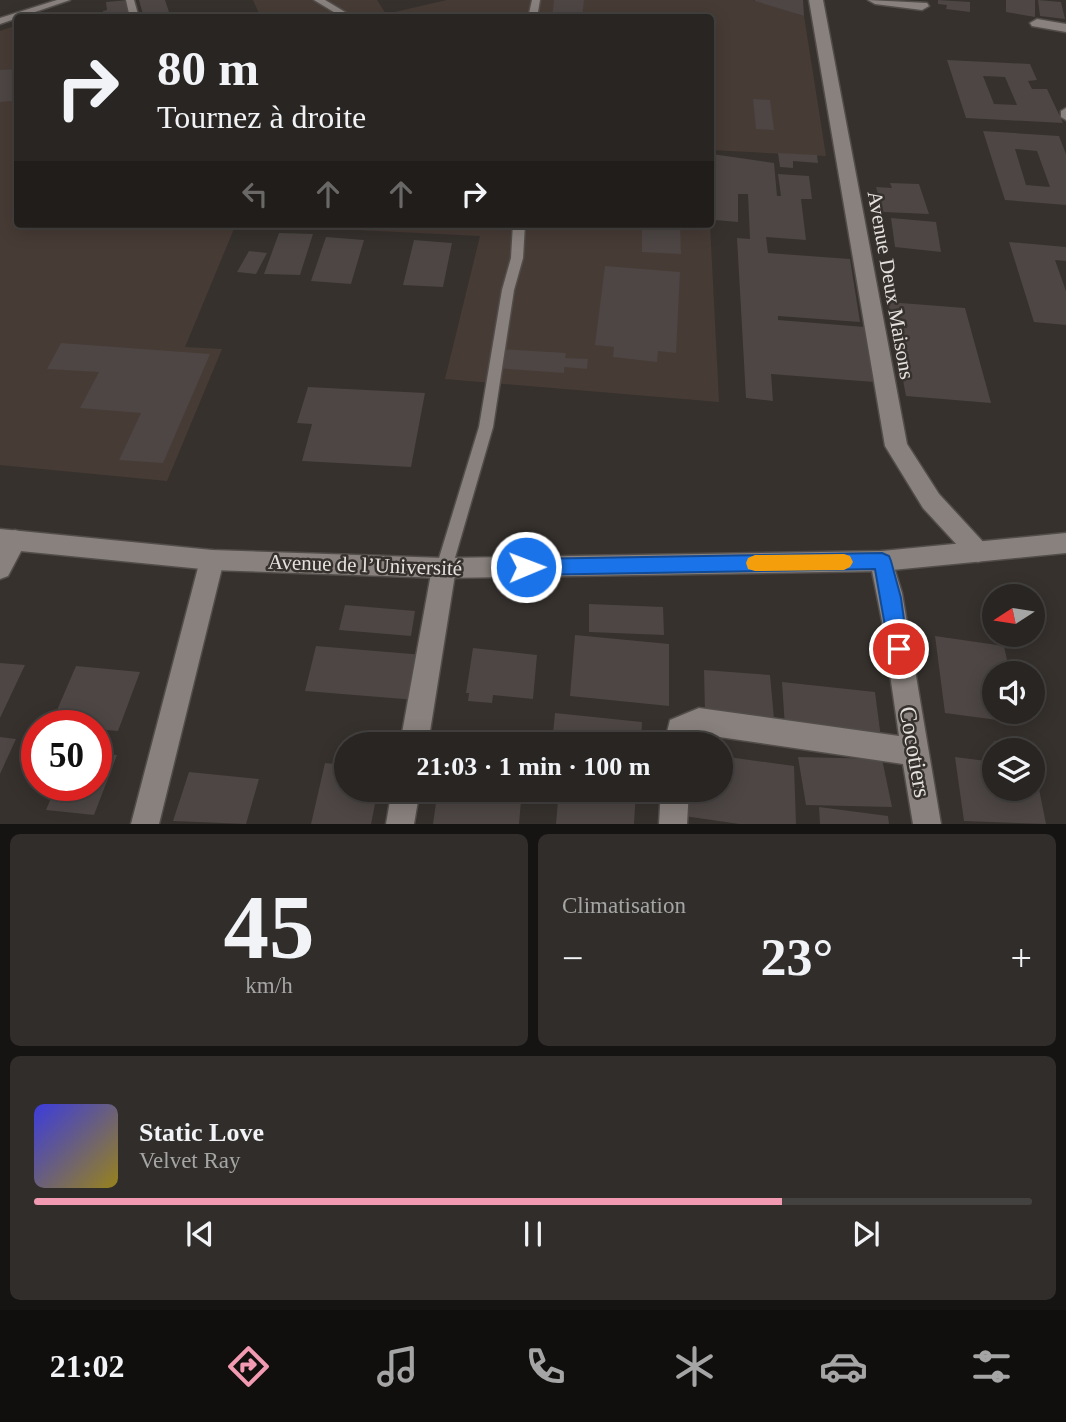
<!DOCTYPE html>
<html lang="fr">
<meta charset="utf-8">
<style>
body{margin:0;font-family:Georgia,serif;background:#302d2a;color:#f1f3f6;height:100vh;display:flex;flex-direction:column;font-size:26px;white-space:nowrap}
*{box-sizing:border-box;margin:0}
p{font-size:23px;color:#a5a5a5}
.icon{flex:none;width:38px;height:38px;fill:none;stroke:currentColor;stroke-width:2;stroke-linecap:round;stroke-linejoin:round}
.map{position:relative;height:824px;overflow:hidden}
.details{display:flex;flex-direction:column;gap:10px;padding:10px;background:#161413;flex:1}
.details>*{flex:none}
.hud{position:absolute;left:14px;top:14px;width:700px;height:214px;border-radius:7px;box-shadow:0 4px 18px #0003,0 0 0 2px #444240;background:#282522;color:#f1f3f6;overflow:hidden}
.needle{width:46px;rotate:258deg}
.controls{position:absolute;left:982px;top:584px;display:grid;gap:14px}
.controls a{display:grid;place-items:center;width:63px;height:63px;border-radius:50%;background:#282522;box-shadow:0 4px 18px #0003,0 0 0 2px #444240;font-size:35px}
.speed{position:absolute;left:21px;top:710px;display:flex;gap:14px;font-size:35px;font-weight:700;text-align:center}
.speed>*{display:grid;place-content:center;width:91px;height:91px;border-radius:50%;background:#282522;box-shadow:0 4px 18px #0003,0 0 0 2px #444240;line-height:1}
.speed .limit{border:10px solid #d22;background:#fff;color:#111}
.pin{position:absolute;display:grid;place-items:center;width:60px;height:60px;color:#fff;margin:-30px;border:4px solid #fff;border-radius:50%;box-shadow:0 2px 7px #0007}
.me{position:absolute;width:77px;margin:-38px;rotate:89deg;stroke-linejoin:round;filter:drop-shadow(0 0 5px #0008)}
.turn{display:flex;align-items:center;gap:24px;height:147px;padding:0 28px;font-size:32px}
.turn .icon{width:91px;height:91px;stroke-width:2.5}
.turn b{display:block;font-size:49px;line-height:60px}
.lanes{display:flex;align-items:center;height:66px;padding:0 28px;background:#0003;justify-content:center;gap:35px;direction:ltr}
.lanes .off{opacity:.35}
.big{font-size:52px;font-weight:800;line-height:1.1}
.details .tile{flex:1;display:flex;flex-direction:column;justify-content:center;gap:10px;min-width:0;padding:0 24px;border-radius:10px;background:#302d2a}
.details .dial{align-items:center;gap:0}
.dial b{font-size:91px;line-height:1}
.song{display:flex;align-items:center;gap:21px}
.cover{width:84px;height:84px;border-radius:10px;background:linear-gradient(135deg,hsl(240 70% 55%),hsl(50 70% 35%))}
.played{height:7px;border-radius:4px;background:linear-gradient(90deg,#f19ab2 75%,#444240 75%)}
.keys{display:flex;justify-content:space-around;direction:ltr}
.heat{display:flex;justify-content:space-between;align-items:center;font-size:38px;direction:ltr}
.details .tiles{flex:1;display:grid;gap:10px;grid-template-columns:1fr 1fr}
.tile:last-child{grid-column:span 2}
.trip{position:absolute;left:334px;top:732px;width:399px;height:70px;border-radius:35px;background:#282522;box-shadow:0 4px 18px #0003,0 0 0 2px #444240;font-weight:800;line-height:70px;text-align:center}
.menu{display:flex;height:112px;justify-content:space-around;align-items:center;background:#100f0e;color:#a5a5a5}
.menu .icon{width:49px;height:49px}
.menu .on{color:#f19ab2}
.menu b{font-size:32px;color:#f1f3f6}
.map>svg:first-child{display:block}
</style>
<div class="map">
<svg width="1066" height="824" viewBox="0 0 1066 824">
<rect width="100%" height="100%" fill="#36312d"/>
<path fill="#473b35" d="M253,0H377L386,14L447,0H753L804,16L826,156L711,150L710,18H261Z
M17,25L18,224H236L185,347L222,349L167,481L0,465V31Z
M336,224H710L719,402L445,379L480,236L335,229Z"/>
<path fill="#4d4644" fill-rule="evenodd" d="M128,0L132,18H104L103,11L107,10L106,2Z
M139,0H165L171,18H144Z
M554,0H584L582,18H552Z
M755,0H803L804,16L755,1Z
M938,0L970,2V12L946,9L947,5L938,4Z
M1006,0H1035V17L1006,12Z
M1038,0L1061,2L1065,19L1040,16Z
M947,60L1030,64L1037,80L1028,81L1032,89H1047L1063,123L966,118ZM983,76L1005,77L1017,105L994,104Z
M18,69V93L13,101L0,102V70Z
M753,99L770,100L774,130L756,129Z
M983,131L1059,136L1066,154V205L1005,200ZM1015,149L1037,151L1050,187L1026,185Z
M778,153L817,155L818,163L793,161V168L780,167Z
M712,154L774,163L777,196H781L778,174L809,176L812,199H801L806,240L766,237L768,253L850,259L860,322L778,316V320L865,327L874,382L771,374L773,401L746,398L737,238L750,239L748,194H738V222L715,220Z
M890,183L919,184L929,214L883,212L876,187L892,188Z
M891,218L936,222L941,252L895,247Z
M278,224H306L304,229L277,227Z
M642,224H680L681,254L642,252Z
M279,233L313,234L300,275L264,274Z
M326,237L364,240L351,284L311,281Z
M414,240L452,243L443,287L403,285Z
M1009,242L1066,247V261L1055,260L1066,291V325L1034,322Z
M249,251L267,253L256,274L237,272Z
M605,266L680,272L676,353L658,351L657,362L613,357L614,347L595,345Z
M888,302L965,308L991,403L906,396Z
M61,343L210,354L163,463L119,460L141,413L80,408L99,372L47,369Z
M499,349L566,353L565,358L588,359L587,369L564,367V373L496,368Z
M308,387L425,393L411,467L302,461L312,424L297,423Z
M589,604L663,607L664,635L589,632Z
M345,605L415,611L411,636L339,630Z
M575,635L669,644V706L570,696Z
M935,636L1004,646L1010,674H994V712H1017L1019,723L945,713Z
M316,646L424,655L416,700L305,691Z
M473,648L537,655L533,699L493,695L492,703L468,701L469,693H466Z
M0,663L25,665L0,718Z
M76,666L140,672L118,731L96,729V726L51,724Z
M704,670L770,675L774,719L705,713Z
M782,682L875,692L881,738L785,727Z
M555,713L642,722L641,744H552Z
M0,737L16,739L0,774Z
M994,741L1028,748L1029,751H996Z
M96,753L117,755L94,815L46,810L56,786H96Z
M721,756L794,766L796,824H739L684,816L685,789H721Z
M798,757L882,759L892,807L806,805Z
M955,757L994,762V789H1032L1034,764L1046,824L964,821Z
M325,763L346,765V789H378L371,824H311Z
M189,772L259,779L246,824L173,821Z
M438,789H522L519,824H433Z
M559,789L636,791L634,824H556Z
M819,807L888,816L889,824H820Z"/>
<g fill="none" stroke-linecap="round" stroke-linejoin="round">
<defs>
<path id="lane" d="M57,0H70L0,24V18Z
M126,0H134L139,18H130Z
M314,0H325L350,15L342,17Z
M532,0H540L537,18H528Z
M1066,108V120L1061,117V111Z
M513,224H525L523,258L514,290L493,427L452,568L450,573L444,575L438,573L436,568L479,427L502,290L511,258Z"/>
<path id="street" d="M809,0H823L907,444L939,494L986,545L990,552L986,559L978,562L970,559L923,508L885,446Z
M868,0L927,3L929,6L922,10L875,4Z
M1037,19L1066,24V32L1032,26L1030,23Z
M15,530L23,533L27,540L8,576L0,579V546L7,533Z
M212,550L220,553L224,560L159,824H131L200,560L204,553Z
M882,551L890,554L902,593L941,824H913L903,764L699,734L692,737V744H664L670,720L699,708L899,736L883,626L870,561L874,554Z
M444,558L452,561L456,568L428,744H400L432,568L436,561Z
M392,789H420L414,824H386Z
M661,789H689L687,824H659Z"/>
<path id="secondary" d="M0,529L212,550L444,558L882,551L1066,533V553L882,571L444,578L212,570L0,549Z"/>
</defs>
<use href="#lane" stroke="#524d4a" stroke-width="3"/>
<use href="#street" stroke="#524d4a" stroke-width="3"/>
<use href="#secondary" stroke="#524d4a" stroke-width="3"/>
<use href="#lane" fill="#88817d" fill-rule="evenodd"/>
<use href="#street" fill="#88817d" fill-rule="evenodd"/>
<use href="#secondary" fill="#88817d" fill-rule="evenodd"/>
</g>
<path fill="#1a73e8" stroke="#114b97" stroke-width="2" d="M882,553L889,556L891,561L901,598L908,649L906,656L899,658L892,656L889,649L875,569L526,575L520,573L517,567L520,561L526,559Z"/>
<path fill="#f59e0b" d="M844,554L850,556L853,562L850,567L844,570L755,571L748,569L746,563L748,558L755,555Z"/>
<g text-anchor="middle" stroke-width="5" stroke-linejoin="round" paint-order="stroke">
<g font-size="21" fill="#e5e1df" stroke="#36312d">
<text transform="translate(891 285) rotate(80)" y="7">Avenue Deux Maisons</text>
<text transform="translate(365 565) rotate(2)" y="7">Avenue de l’Université</text>
</g>
<g font-size="24" fill="#e5e1df" stroke="#36312d">
<text transform="translate(915 752) rotate(80)" y="8">Cocotiers</text>
</g>
</g>
</svg>
<div class="controls">
<a><svg class="needle" viewBox="-14 -14 28 28"><path d="M0-13l5 13h-10z" fill="#e53935"/><path d="M0 13l5-13h-10z" fill="#a5a5a5"/></svg></a>
<a><svg class="icon" aria-label="sound" viewBox="0 0 24 24"><path d="M4 9h4l5-4v14l-5-4H4zM17 9q2 3 0 6"/></svg></a>
<a><svg class="icon" aria-label="layers" viewBox="0 0 24 24"><path d="M12 4l9 5-9 5-9-5zM3 14l9 5 9-5"/></svg></a>
</div>
<div class="speed"><div class="limit">50</div></div>
<div class="pin" style="left:899px;top:649px;background:#d93025"><svg class="icon" aria-label="arrive" viewBox="0 0 24 24"><path d="M6 21V4h12l-3 4 3 4H6"/></svg></div>
<svg class="me" style="left:526px;top:567px" viewBox="-20 -20 40 40"><circle r="17" fill="#1a73e8" stroke="#fff" stroke-width="3"/><path d="M0-11L8 9 0 5-8 9z" fill="#fff"/></svg>
<div class="trip">21:03 · 1 min · 100 m</div>
<div class="hud">
<div class="turn"><svg class="icon" aria-label="right" viewBox="0 0 24 24"><path d="M7 20v-9h11M14 6l5 5-5 5"/></svg><div><b>80 m</b>Tournez à droite</div></div>
<div class="lanes"><svg class="icon off" aria-label="left" viewBox="0 0 24 24"><path d="M17 20v-9H6M10 6l-5 5 5 5"/></svg><svg class="icon off" aria-label="ahead" viewBox="0 0 24 24"><path d="M12 20V5M6 11l6-6 6 6"/></svg><svg class="icon off" aria-label="ahead" viewBox="0 0 24 24"><path d="M12 20V5M6 11l6-6 6 6"/></svg><svg class="icon" aria-label="right" viewBox="0 0 24 24"><path d="M7 20v-9h11M14 6l5 5-5 5"/></svg></div>
</div>
</div>
<section class="details">
<div class="tiles">
<div class="tile dial"><b>45</b><p>km/h</p></div>
<div class="tile"><p>Climatisation</p>
<div class="heat"><a>−</a><b class="big">23°</b><a>+</a></div>
</div>
<div class="tile">
<div class="song"><i class="cover"></i><div><b>Static Love</b><p>Velvet Ray</p></div></div>
<div class="played"></div>
<div class="keys"><svg class="icon" aria-label="previous" viewBox="0 0 24 24"><path d="M18 5L8 12l10 7zM5 5v14"/></svg><svg class="icon" aria-label="pause" viewBox="0 0 24 24"><path d="M8 5v14M16 5v14"/></svg><svg class="icon" aria-label="next" viewBox="0 0 24 24"><path d="M6 5l10 7-10 7zM19 5v14"/></svg></div>
</div>
</div>
</section>
<nav class="menu">
<b>21:02</b>
<svg class="icon on" aria-label="directions" viewBox="0 0 24 24"><path d="M12 3l9 9-9 9-9-9zM9 14v-3h6M13 9l2 2-2 2"/></svg>
<svg class="icon" aria-label="music" viewBox="0 0 24 24"><path d="M9 18V5l10-2v13"/><circle cx="6" cy="18" r="3"/><circle cx="16" cy="16" r="3"/></svg>
<svg class="icon" aria-label="phone" viewBox="0 0 24 24"><path d="M5 4h4l2 5-3 2q2 4 5 5l2-3 5 2v4C11 20 4 13 5 4z"/></svg>
<svg class="icon" aria-label="climate" viewBox="0 0 24 24"><path d="M12 3v18M4 7l16 10M4 17L20 7"/></svg>
<svg class="icon" aria-label="car" viewBox="0 0 24 24"><path d="M5 17H2v-5l4-1 3-4h7l3 4 3 1v5h-3M9 17h6M6 11h13"/><circle cx="7" cy="17" r="2"/><circle cx="17" cy="17" r="2"/></svg>
<svg class="icon" aria-label="filters" viewBox="0 0 24 24"><path d="M4 7h16M4 17h16"/><circle cx="9" cy="7" r="2"/><circle cx="15" cy="17" r="2"/></svg>
</nav>
